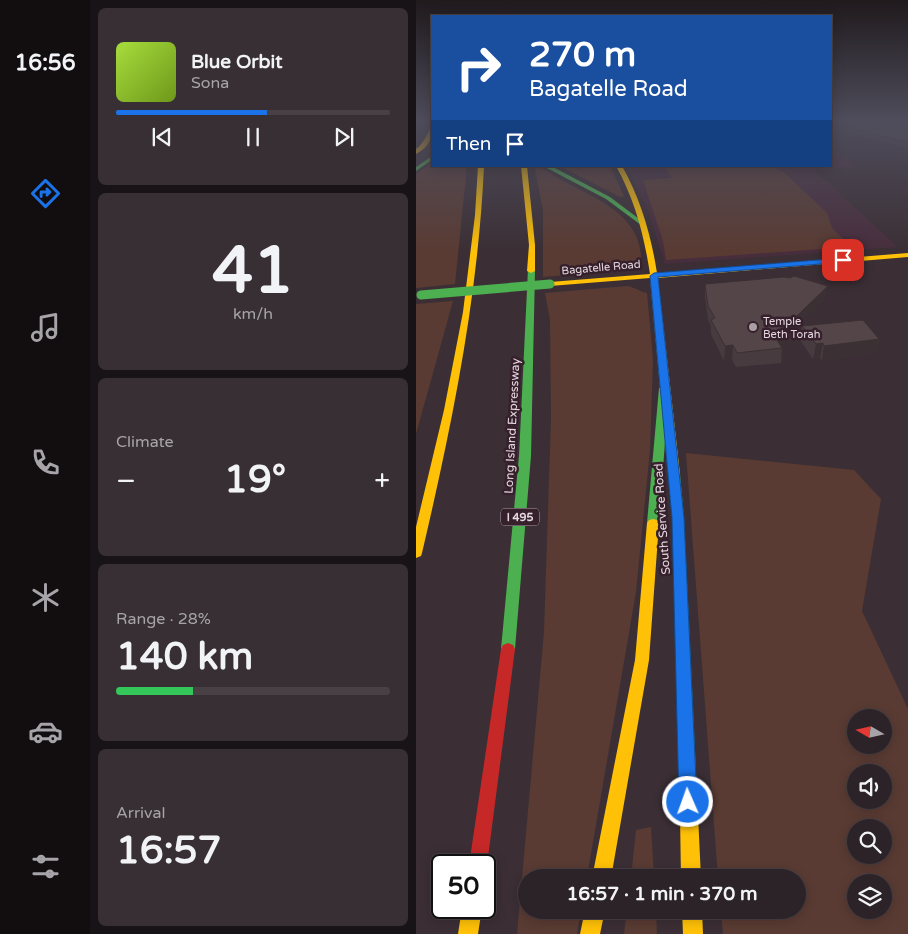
<!DOCTYPE html>
<meta charset="utf-8">
<style>
body{margin:0;font-family:"Varela Round",sans-serif;background:#382f34;color:#f1f3f6;height:100vh;display:flex;flex-direction:column;font-size:19px;white-space:nowrap}
*{box-sizing:border-box;margin:0}
p{font-size:16px;color:#a6a4a8}
.icon{flex:none;width:28px;height:28px;fill:none;stroke:currentColor;stroke-width:2;stroke-linecap:round;stroke-linejoin:round}
.map{position:relative;flex:1;overflow:hidden}
.drawer{display:flex;flex-direction:column;gap:8px;padding:8px;background:#181316;width:326px}
.drawer>*{flex:none}
.banner{position:absolute;left:15px;top:15px;width:401px;height:152px;border-radius:0px;box-shadow:0 2px 12px #0003,0 0 0 1px #484045;background:#1a4fa0;color:#fff;overflow:hidden}
.needle{width:32px;rotate:279deg}
.controls{position:absolute;left:431px;top:709px;display:grid;gap:10px}
.controls a{display:grid;place-items:center;width:45px;height:45px;border-radius:50%;background:#2c2328;box-shadow:0 2px 12px #0003,0 0 0 1px #484045;font-size:25px}
.speed{position:absolute;left:15px;top:854px;display:flex;gap:10px;font-size:25px;font-weight:700;text-align:center}
.speed>*{display:grid;place-content:center;width:65px;height:65px;border-radius:50%;background:#2c2328;box-shadow:0 2px 12px #0003,0 0 0 1px #484045;line-height:1}
.speed .limit{border:2px solid #111;border-radius:8px;background:#fff;color:#111}
.pin{position:absolute;display:grid;place-items:center;width:42px;height:42px;color:#fff;margin:-21px;border-radius:10px;box-shadow:0 2px 8px #0006}
.me{position:absolute;width:55px;margin:-28px;rotate:358deg;stroke-linejoin:round;filter:drop-shadow(0 0 4px #0008)}
.turn{display:flex;align-items:center;gap:18px;height:105px;padding:0 15px;font-size:22px}
.turn .icon{width:65px;height:65px;stroke-width:2.5}
.turn b{display:block;font-size:35px;line-height:42px}
.then{display:flex;align-items:center;height:48px;padding:0 15px;background:#0003;gap:10px;font-size:19px}
.big{font-size:38px;font-weight:700;line-height:1.1}
.drawer .tile{flex:1;display:flex;flex-direction:column;justify-content:center;gap:8px;min-width:0;padding:0 18px;border-radius:8px;background:#382f34}
.drawer .dial{align-items:center;gap:0}
.dial b{font-size:65px;line-height:1}
.song{display:flex;align-items:center;gap:15px}
.cover{width:60px;height:60px;border-radius:8px;background:linear-gradient(135deg,hsl(80 70% 55%),hsl(80 70% 35%))}
.played{height:5px;border-radius:2px;background:linear-gradient(90deg,#1a73e8 55%,#484045 55%)}
.keys{display:flex;justify-content:space-around;direction:ltr}
.heat{display:flex;justify-content:space-between;align-items:center;font-size:28px;direction:ltr}
.charge{height:8px;border-radius:4px;background:linear-gradient(90deg,#34c759 28%,#484045 0)}
.trip{position:absolute;left:102px;top:869px;width:288px;height:50px;border-radius:25px;background:#2c2328;box-shadow:0 2px 12px #0003,0 0 0 1px #484045;font-weight:700;line-height:50px;text-align:center}
main{display:flex;flex:1;min-height:0}
.tab-bar{display:flex;flex-direction:column;width:90px;justify-content:space-around;align-items:center;background:#120e10;color:#a6a4a8}
.tab-bar .icon{width:35px;height:35px}
.tab-bar .active{color:#1a73e8}
.tab-bar b{font-size:22px;color:#f1f3f6}
.map>svg:first-child{display:block}
</style>
<main>
<nav class="tab-bar">
<b>16:56</b>
<svg class="icon active" aria-label="directions" viewBox="0 0 24 24"><path d="M12 3l9 9-9 9-9-9zM9 14v-3h6M13 9l2 2-2 2"/></svg>
<svg class="icon" aria-label="music" viewBox="0 0 24 24"><path d="M9 18V5l10-2v13"/><circle cx="6" cy="18" r="3"/><circle cx="16" cy="16" r="3"/></svg>
<svg class="icon" aria-label="phone" viewBox="0 0 24 24"><path d="M5 4h4l2 5-3 2q2 4 5 5l2-3 5 2v4C11 20 4 13 5 4z"/></svg>
<svg class="icon" aria-label="climate" viewBox="0 0 24 24"><path d="M12 3v18M4 7l16 10M4 17L20 7"/></svg>
<svg class="icon" aria-label="car" viewBox="0 0 24 24"><path d="M5 17H2v-5l4-1 3-4h7l3 4 3 1v5h-3M9 17h6M6 11h13"/><circle cx="7" cy="17" r="2"/><circle cx="17" cy="17" r="2"/></svg>
<svg class="icon" aria-label="filters" viewBox="0 0 24 24"><path d="M4 7h16M4 17h16"/><circle cx="9" cy="7" r="2"/><circle cx="15" cy="17" r="2"/></svg>
</nav>
<section class="drawer">
<div class="tile">
<div class="song"><i class="cover"></i><div><b>Blue Orbit</b><p>Sona</p></div></div>
<div class="played"></div>
<div class="keys"><svg class="icon" aria-label="previous" viewBox="0 0 24 24"><path d="M18 5L8 12l10 7zM5 5v14"/></svg><svg class="icon" aria-label="pause" viewBox="0 0 24 24"><path d="M8 5v14M16 5v14"/></svg><svg class="icon" aria-label="next" viewBox="0 0 24 24"><path d="M6 5l10 7-10 7zM19 5v14"/></svg></div>
</div>
<div class="tile dial"><b>41</b><p>km/h</p></div>
<div class="tile"><p>Climate</p>
<div class="heat"><a>−</a><b class="big">19°</b><a>+</a></div>
</div>
<div class="tile"><p>Range · 28%</p><b class="big">140 km</b><div class="charge"></div></div>
<div class="tile"><p>Arrival</p><b class="big">16:57</b></div>
</section>
<div class="map">
<svg width="492" height="934" viewBox="0 0 492 934">
<rect width="100%" height="100%" fill="#3b2f35"/>
<path fill="#482e3d" d="M415,145L439,167L398,170L482,247L249,264L232,210L211,166H415Z"/>
<path fill="#593b33" fill-rule="evenodd" d="M16,163V166H51L39,284L0,288V174Z
M120,166C130,169 138,176 147,181C181,199 227,216 225,262L213,270L127,277V210L119,170Z
M144,166H194L208,196L204,197Z
M248,166L277,168L355,166L368,172L411,213L416,228L435,247L250,260L247,241L227,180L256,178Z
M211,286C219,287 224,292 231,293L237,360L234,450L220,592L171,877L111,878V910H165L161,934H101L128,632L135,419L134,320L129,293Z
M37,301L0,434V304Z
M270,453L438,470L465,499L446,611L492,709V934H307L305,910H381V878L302,877ZM440,718H468V745H440ZM440,772H468V800H440ZM440,828H468V855H440ZM440,882H468V910H440Z
M235,827L238,877H215L220,830Z
M211,910H240L241,934H208Z"/>
<g fill="none" stroke-linecap="round" stroke-linejoin="round">
<path fill="#4caf50" fill-rule="evenodd" d="M16,156V160L0,171V167Z
M127,166H135L194,197L230,224L225,225L190,199Z
M112,269L119,271L115,456L99,649L97,653L92,655L87,653L85,649L103,456Z
M248,385L253,388L243,523L241,526H233L231,523L243,388Z
M258,470L264,474L268,517L282,815L279,821L273,824L267,821L264,815L256,517L252,474Z"/>
<path fill="#ffc107" fill-rule="evenodd" d="M16,128C17,140 11,148 0,154V149C10,142 9,134 16,128Z
M62,166H68C62,298 36,425 6,553L5,556L0,558V527L28,410L47,312L59,215Z
M105,166H111L119,245V271L115,273L111,271L113,245Z
M200,166H206C225,200 235,235 241,273L492,253V257L242,278L264,474L258,478L252,474L234,278L134,286L130,284L134,282L234,274C228,235 219,200 200,166Z
M237,519L241,520L243,523L233,660L195,878H176L219,660L231,523L233,520Z
M273,806L279,809L282,815L285,878H265L264,815L267,809Z
M46,908H66L62,934H42Z
M169,910H189L184,934H164Z
M266,910H286L287,934H267Z"/>
<path fill="#c62828" fill-rule="evenodd" d="M92,643L97,645L99,649L71,865L69,872V865H53L85,649L87,645Z"/>
<path stroke="#4caf50" stroke-width="9" d="M5,295L134,284"/>
</g>
<path fill="#483b3f" d="M492,120V148L431,133L432,128Z
M289,284L409,299L364,345L366,348L365,363L320,367L316,360L308,361L295,334V326L292,320L289,297Z
M386,326L463,339L460,353L406,360L404,358L397,359L384,340Z"/>
<path fill="#3b3033" d="M412,286L409,299L361,349L359,337Z
M463,339L460,353L406,360L408,346Z
M407,343L404,358L397,359L400,344Z
M317,345L316,360L308,361L309,346Z"/>
<path fill="#544549" stroke="#3b3033" d="M467,120H492V142L432,128Z
M378,276L412,286L359,337L366,348L321,353L317,345L309,346L295,320L299,318L292,306L289,284L368,277L374,278Z
M447,320L463,339L408,346L407,343L400,344L386,326Z"/>
<linearGradient id="sky" x2="0" y2="1"><stop stop-color="#201a1d"/><stop offset="0.48" stop-color="#4f4d5c"/><stop offset="1" stop-color="#4f4d5c" stop-opacity="0"/></linearGradient>
<rect width="492" height="251" fill="url(#sky)"/>
<path fill="#1a73e8" stroke="#114b97" d="M427,258L430,259V262L242,277L268,518L281,802L278,808L272,811L266,808L263,802L256,518L234,276L238,273Z"/>
<circle fill="#aa9da4" stroke="#35202c" stroke-width="2" cx="337" cy="327" r="5"/>
<g text-anchor="middle" stroke-width="5" stroke-linejoin="round" paint-order="stroke">
<g font-size="11" fill="#e6d8e0" stroke="#35202c">
<text transform="translate(185 267) rotate(-5)" y="4">Bagatelle Road</text>
</g>
<g font-size="11" fill="#e6d8e0" stroke="#35202c" text-anchor="start">
<text x="347" y="325">Temple<tspan x="347" dy="13">Beth Torah</tspan></text>
</g>
<rect fill="#35202c" stroke="#b1a1aa" stroke-width="1" x="85" y="508.5" width="38" height="17" rx="4"/>
<g font-size="11" font-weight="bold" fill="#e6d8e0">
<text x="104" y="521">I 495</text>
</g>
<g font-size="12" fill="#e6d8e0" stroke="#35202c">
<text transform="translate(96 426) rotate(-87)" y="4">Long Island Expressway</text>
<text transform="translate(246 519) rotate(-94)" y="4">South Service Road</text>
</g>
</g>
</svg>
<div class="controls">
<a><svg class="needle" viewBox="-14 -14 28 28"><path d="M0-13l5 13h-10z" fill="#e53935"/><path d="M0 13l5-13h-10z" fill="#a6a4a8"/></svg></a>
<a><svg class="icon" aria-label="sound" viewBox="0 0 24 24"><path d="M4 9h4l5-4v14l-5-4H4zM17 9q2 3 0 6"/></svg></a>
<a><svg class="icon" aria-label="search" viewBox="0 0 24 24"><circle cx="10" cy="10" r="6"/><path d="M15 15l6 6"/></svg></a>
<a><svg class="icon" aria-label="layers" viewBox="0 0 24 24"><path d="M12 4l9 5-9 5-9-5zM3 14l9 5 9-5"/></svg></a>
</div>
<div class="speed"><div class="limit">50</div></div>
<div class="pin" style="left:427px;top:260px;background:#d93025"><svg class="icon" aria-label="arrive" viewBox="0 0 24 24"><path d="M6 21V4h12l-3 4 3 4H6"/></svg></div>
<svg class="me" style="left:272px;top:802px" viewBox="-20 -20 40 40"><circle r="17" fill="#1a73e8" stroke="#fff" stroke-width="3"/><path d="M0-11L8 9 0 5-8 9z" fill="#fff"/></svg>
<div class="trip">16:57 · 1 min · 370 m</div>
<div class="banner">
<div class="turn"><svg class="icon" aria-label="right" viewBox="0 0 24 24"><path d="M7 20v-9h11M14 6l5 5-5 5"/></svg><div><b>270 m</b>Bagatelle Road</div></div>
<div class="then">Then<svg class="icon" aria-label="arrive" viewBox="0 0 24 24"><path d="M6 21V4h12l-3 4 3 4H6"/></svg></div>
</div>
</div>
</main>
